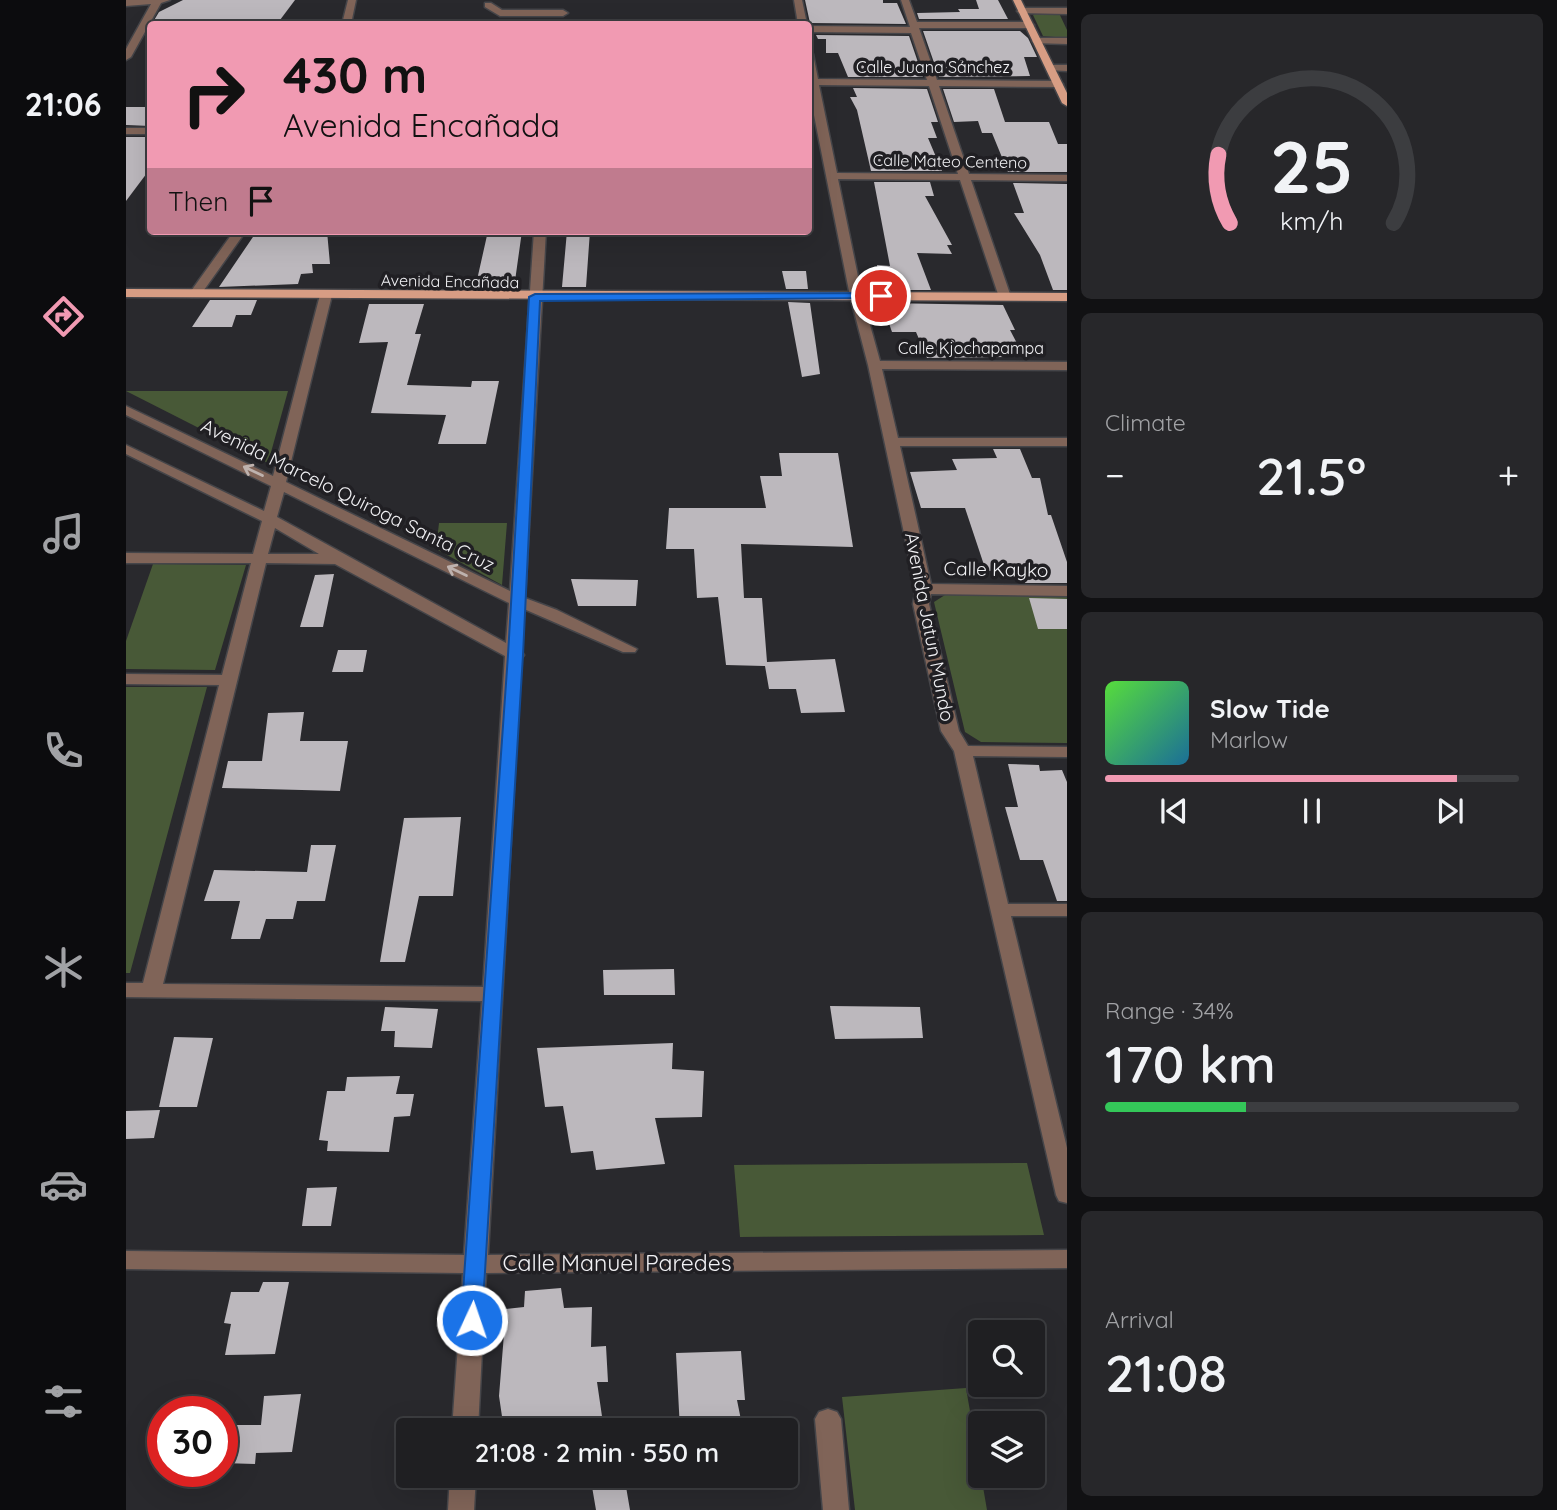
<!DOCTYPE html>
<meta charset="utf-8">
<style>
body{margin:0;font-family:Quicksand,sans-serif;background:#27272a;color:#f1f3f6;height:100vh;display:flex;flex-direction:column;font-size:26px;white-space:nowrap}
*{box-sizing:border-box;margin:0}
p{font-size:23px;color:#a1a2a5}
.icon{flex:none;width:38px;height:38px;fill:none;stroke:currentColor;stroke-width:2;stroke-linecap:round;stroke-linejoin:round}
.map{position:relative;flex:1;overflow:hidden}
.drawer{display:flex;flex-direction:column;gap:14px;padding:14px;background:#111113;width:490px}
.drawer>*{flex:none}
.top-card{position:absolute;left:21px;top:21px;width:665px;height:214px;border-radius:7px;box-shadow:0 7px 28px #0002,0 0 0 2px #3c3d40;background:#f19ab2;color:#111;overflow:hidden}
.buttons{position:absolute;left:842px;top:1320px;display:grid;gap:14px}
.buttons a{display:grid;place-items:center;width:77px;height:77px;border-radius:7px;background:#1f1f22;box-shadow:0 7px 28px #0002,0 0 0 2px #3c3d40;font-size:35px}
.speed{position:absolute;left:21px;top:1396px;display:flex;gap:14px;font-size:35px;font-weight:700;text-align:center}
.speed>*{display:grid;place-content:center;width:91px;height:91px;border-radius:50%;background:#1f1f22;box-shadow:0 7px 28px #0002,0 0 0 2px #3c3d40;line-height:1}
.speed .limit{border:10px solid #d22;background:#fff;color:#111}
.pin{position:absolute;display:grid;place-items:center;width:60px;height:60px;color:#fff;margin:-30px;border:4px solid #fff;border-radius:50%;box-shadow:0 2px 7px #0007}
.me{position:absolute;width:77px;margin:-38px;rotate:3deg;stroke-linejoin:round;filter:drop-shadow(0 0 5px #0008)}
.turn{display:flex;align-items:center;gap:24px;height:147px;padding:0 21px;font-size:32px}
.turn .icon{width:91px;height:91px;stroke-width:2.5}
.turn b{display:block;font-size:49px;line-height:60px}
.then{display:flex;align-items:center;height:66px;padding:0 21px;background:#0003;gap:14px;font-size:26px}
.big{font-size:52px;font-weight:600;line-height:1.1}
.drawer .tile{flex:1;display:flex;flex-direction:column;justify-content:center;gap:10px;min-width:0;padding:0 24px;border-radius:10px;background:#27272a}
.drawer .dial{align-items:center;gap:0}
.dial svg{height:182px;overflow:visible;fill:none;stroke:#3c3d40;stroke-width:7;stroke-linecap:round;text-anchor:middle}
.dial text{fill:#f1f3f6;stroke:none}
.song{display:flex;align-items:center;gap:21px}
.cover{width:84px;height:84px;border-radius:10px;background:linear-gradient(135deg,hsl(110 70% 55%),hsl(200 70% 35%))}
.played{height:7px;border-radius:4px;background:linear-gradient(90deg,#f19ab2 85%,#3c3d40 85%)}
.keys{display:flex;justify-content:space-around;direction:ltr}
.heat{display:flex;justify-content:space-between;align-items:center;font-size:38px;direction:ltr}
.charge{height:10px;border-radius:5px;background:linear-gradient(90deg,#34c759 34%,#3c3d40 0)}
.trip{position:absolute;left:270px;top:1418px;width:402px;height:70px;border-radius:7px;background:#1f1f22;box-shadow:0 7px 28px #0002,0 0 0 2px #3c3d40;font-weight:600;line-height:70px;text-align:center}
main{display:flex;flex:1;min-height:0}
.dock{display:flex;flex-direction:column;width:126px;justify-content:space-around;align-items:center;background:#0c0c0e;color:#a1a2a5}
.dock .icon{width:49px;height:49px}
.dock .current{color:#f19ab2}
.dock b{font-size:32px;color:#f1f3f6}
.map>svg:first-child{display:block}
</style>
<main>
<nav class="dock">
<b>21:06</b>
<svg class="icon current" aria-label="directions" viewBox="0 0 24 24"><path d="M12 3l9 9-9 9-9-9zM9 14v-3h6M13 9l2 2-2 2"/></svg>
<svg class="icon" aria-label="music" viewBox="0 0 24 24"><path d="M9 18V5l10-2v13"/><circle cx="6" cy="18" r="3"/><circle cx="16" cy="16" r="3"/></svg>
<svg class="icon" aria-label="phone" viewBox="0 0 24 24"><path d="M5 4h4l2 5-3 2q2 4 5 5l2-3 5 2v4C11 20 4 13 5 4z"/></svg>
<svg class="icon" aria-label="climate" viewBox="0 0 24 24"><path d="M12 3v18M4 7l16 10M4 17L20 7"/></svg>
<svg class="icon" aria-label="car" viewBox="0 0 24 24"><path d="M5 17H2v-5l4-1 3-4h7l3 4 3 1v5h-3M9 17h6M6 11h13"/><circle cx="7" cy="17" r="2"/><circle cx="17" cy="17" r="2"/></svg>
<svg class="icon" aria-label="filters" viewBox="0 0 24 24"><path d="M4 7h16M4 17h16"/><circle cx="9" cy="7" r="2"/><circle cx="15" cy="17" r="2"/></svg>
</nav>
<div class="map">
<svg width="941" height="1510" viewBox="0 0 941 1510">
<rect width="100%" height="100%" fill="#29292d"/>
<path fill="#485937" d="M911,13H933L941,30V38L917,36L907,15Z
M0,391H162L142,463Z
M313,523H381L376,585L310,549Z
M27,564L120,565L89,670L0,669V641Z
M819,595L941,596V743L855,742L839,732L808,602Z
M0,687H81L4,973H0Z
M901,1163L918,1235L614,1237L608,1165Z
M840,1388L861,1510H729L716,1397Z"/>
<path fill="#bcb8bd" d="M57,0H169L151,24L27,22L33,12Z
M679,0H757V3H771L780,24L684,23Z
M850,0H872L882,19H793L791,13L834,12L832,9H853Z
M797,31H894L902,38L911,57H898L904,76L813,77Z
M690,35L783,36L797,77H722L712,53H700V39H692Z
M727,88L801,89L812,122H805L811,138H802L816,171H745L731,110L724,97H731Z
M817,89H868L879,122H923L932,144H941V172H882L866,133H856L852,121L828,122Z
M0,107H24V126L0,125Z
M24,137V169L0,201V137Z
M748,182H804L808,196H799L826,245H821L826,254L791,253L805,290H753L751,265L764,266Z
M887,183L941,184V290H927L914,255L888,213H898Z
M131,231H201L204,264H186L187,273L175,274L172,284L93,287Z
M362,231H396L389,281L351,280Z
M441,231H464L460,287H436Z
M656,271H680L682,289H660Z
M84,300H131L125,315H110L106,327H66Z
M662,302L684,303L694,374L676,377Z
M756,303L877,305L889,330H884L896,353L878,354L879,357L801,358L790,332H766Z
M243,304H298L289,334H295L281,385L345,387L346,381H373L360,444H312L320,415L245,413L262,342L233,343Z
M867,449H894L906,478H914L922,515H925L941,562V583H899L895,570L860,571L839,508H795L784,472L831,470L826,459L871,458Z
M653,453H712L727,547L615,544L618,598H636L641,662L709,659L719,712L675,713L670,689H643L639,666L600,665L592,597L571,598L568,549H540L543,508H640L634,476H656Z
M208,574L197,627H174L189,575Z
M445,579L512,580L510,606H452Z
M903,598L941,599V629H912Z
M212,650H241L237,672H206Z
M178,712L174,741H222L214,791L96,788L102,761H136L142,713Z
M882,764L913,765L914,771L936,770L941,782V901H931L917,860H894L879,807H892Z
M335,817L327,896H293L279,962H254L278,818Z
M185,845H210L199,901H171L167,919H140L134,939H105L114,901H78L88,870L181,872Z
M548,969L549,995H478L477,970Z
M704,1006L794,1007L797,1038L709,1039Z
M259,1007L312,1009L306,1048L268,1047L269,1031H255Z
M48,1037L87,1038L71,1107H33Z
M547,1043L546,1069L578,1071L576,1117L529,1118L539,1164L470,1170L467,1151L445,1153L437,1106L419,1107L411,1048Z
M274,1076L270,1094H288L284,1116L268,1117L263,1152L201,1151L202,1141L193,1140L201,1091H219L221,1077Z
M34,1110L28,1138L0,1139V1111Z
M211,1187L205,1226H176L181,1188Z
M137,1282H163L149,1354L99,1355L105,1324L98,1323L105,1292H133Z
M435,1288L438,1308L466,1307L465,1347L480,1346L482,1382H471L478,1430H378L373,1396L380,1309L398,1307L399,1291Z
M615,1351L619,1400H611L617,1430H554L550,1353Z
M175,1394L166,1452L130,1453L129,1464L96,1463V1425H135L138,1396Z
M464,1475H498L504,1510H470Z"/>
<g fill="none" stroke-linecap="round" stroke-linejoin="round">
<defs>
<path id="minor" d="M0,0H44L35,3L5,57L0,60V49L25,4L0,6Z
M222,0H230L225,24H216Z
M668,0H676L681,24H672Z
M775,0H783L791,22H903L908,25L903,28H793L811,80L932,81L937,84L932,87L813,86L843,174L941,175V181L845,180L885,297L883,300L873,297L834,180L712,179L736,296L754,361L941,362V370L756,369L772,438H941V446H774L805,584L941,586V596L805,594L803,604L833,731L842,746L941,747V757L847,756L882,904H941V916H885L941,1148V1203L933,1201L930,1195L828,751L815,731L787,604L790,589L742,365L724,296L682,85V51L687,54L692,79L801,80L785,33L682,32V26L784,27ZM693,85L803,86L832,174L711,173Z
M359,3H365L376,10H437L442,13L437,16H374L359,7Z
M896,8H941V14L893,13L891,11Z
M911,38H941V44L908,43L906,41Z
M924,65H941V71L921,70V66Z
M0,128H24V134H0Z
M108,231H120L73,297H65L63,294Z
M408,231H420L399,598L431,610L511,649L509,652H497L398,609L396,652L398,655L395,659L362,1255L941,1250V1268L360,1273L352,1430H326L337,1273L0,1269V1251L338,1255L356,1001L0,997V983H17L93,685L0,684V674L96,675L125,563H0V553L127,554L136,521L0,454V445L138,511L145,486L0,415V406L147,476L194,295L204,292L206,295L160,482L384,591ZM158,492L383,603L380,643L151,517ZM149,528L193,554H142ZM140,563L209,564L379,656L357,987L37,984Z
M702,1409L711,1412L715,1419L723,1510H697L689,1419L693,1412Z
M324,1475H350L348,1510H322Z"/>
<path id="major" d="M887,0H895L941,93V106L936,103Z
M0,289L941,293V301L0,297Z"/>
</defs>
<use href="#minor" stroke="#454549" stroke-width="3"/>
<use href="#major" stroke="#454549" stroke-width="3"/>
<use href="#minor" fill="#806458" fill-rule="evenodd"/>
<use href="#major" fill="#d79d84" fill-rule="evenodd"/>
</g>
<defs><path id="oneway-shaft" d="M-6 0H5M1.5-3L5.5 0L1.5 3" fill="none" stroke-width="1.6" stroke-linecap="round" stroke-linejoin="round" transform="scale(1.75)"/></defs>
<g stroke="#beb2ae">
<use href="#oneway-shaft" transform="translate(127 471) rotate(-154)"/>
<use href="#oneway-shaft" transform="translate(331 571) rotate(-154)"/>
</g>
<path fill="#1a73e8" stroke="#114b97" stroke-width="2" d="M755,293L759,294V298L414,301L397,655L356,1320L353,1326L346,1328L338,1326L335,1320L382,655L403,297L409,294Z"/>
<g text-anchor="middle" stroke-width="7" stroke-linejoin="round" paint-order="stroke">
<g font-size="16" fill="#f1f1f4" stroke="#201f23">
<text x="807" y="73">Calle Juana Sánchez</text>
<text transform="translate(824 161) rotate(1)" y="6">Calle Mateo Centeno</text>
<text transform="translate(324 281) rotate(1)" y="6">Avenida Encañada</text>
<text x="845" y="354">Calle Kjochapampa</text>
</g>
<g font-size="19" fill="#f1f1f4" stroke="#201f23">
<text transform="translate(222 495) rotate(26)" y="7">Avenida Marcelo Quiroga Santa Cruz</text>
<text transform="translate(870 569) rotate(1)" y="7">Calle Kayko</text>
<text transform="translate(804 627) rotate(79)" y="7">Avenida Jatun Mundo</text>
</g>
<g font-size="23" fill="#f1f1f4" stroke="#201f23">
<text x="491" y="1271">Calle Manuel Paredes</text>
</g>
</g>
</svg>
<div class="buttons">
<a><svg class="icon" aria-label="search" viewBox="0 0 24 24"><circle cx="10" cy="10" r="6"/><path d="M15 15l6 6"/></svg></a>
<a><svg class="icon" aria-label="layers" viewBox="0 0 24 24"><path d="M12 4l9 5-9 5-9-5zM3 14l9 5 9-5"/></svg></a>
</div>
<div class="speed"><div class="limit">30</div></div>
<div class="pin" style="left:755px;top:296px;background:#d93025"><svg class="icon" aria-label="arrive" viewBox="0 0 24 24"><path d="M6 21V4h12l-3 4 3 4H6"/></svg></div>
<svg class="me" style="left:346px;top:1320px" viewBox="-20 -20 40 40"><circle r="17" fill="#1a73e8" stroke="#fff" stroke-width="3"/><path d="M0-11L8 9 0 5-8 9z" fill="#fff"/></svg>
<div class="trip">21:08 · 2 min · 550 m</div>
<div class="top-card">
<div class="turn"><svg class="icon" aria-label="right" viewBox="0 0 24 24"><path d="M7 20v-9h11M14 6l5 5-5 5"/></svg><div><b>430 m</b>Avenida Encañada</div></div>
<div class="then">Then<svg class="icon" aria-label="arrive" viewBox="0 0 24 24"><path d="M6 21V4h12l-3 4 3 4H6"/></svg></div>
</div>
</div>
<section class="drawer">
<div class="tile dial"><svg viewBox="0 0 100 80">
<path d="M14 69A42 42 0 1 1 86 69"/>
<path d="M14 69A42 42 0 0 1 9 39" stroke="#f19ab2"/>
<text x="50" y="56" font-size="32" font-weight="700">25</text>
<text x="50" y="72" font-size="11">km/h</text>
</svg></div>
<div class="tile"><p>Climate</p>
<div class="heat"><a>−</a><b class="big">21.5°</b><a>+</a></div>
</div>
<div class="tile">
<div class="song"><i class="cover"></i><div><b>Slow Tide</b><p>Marlow</p></div></div>
<div class="played"></div>
<div class="keys"><svg class="icon" aria-label="previous" viewBox="0 0 24 24"><path d="M18 5L8 12l10 7zM5 5v14"/></svg><svg class="icon" aria-label="pause" viewBox="0 0 24 24"><path d="M8 5v14M16 5v14"/></svg><svg class="icon" aria-label="next" viewBox="0 0 24 24"><path d="M6 5l10 7-10 7zM19 5v14"/></svg></div>
</div>
<div class="tile"><p>Range · 34%</p><b class="big">170 km</b><div class="charge"></div></div>
<div class="tile"><p>Arrival</p><b class="big">21:08</b></div>
</section>
</main>
